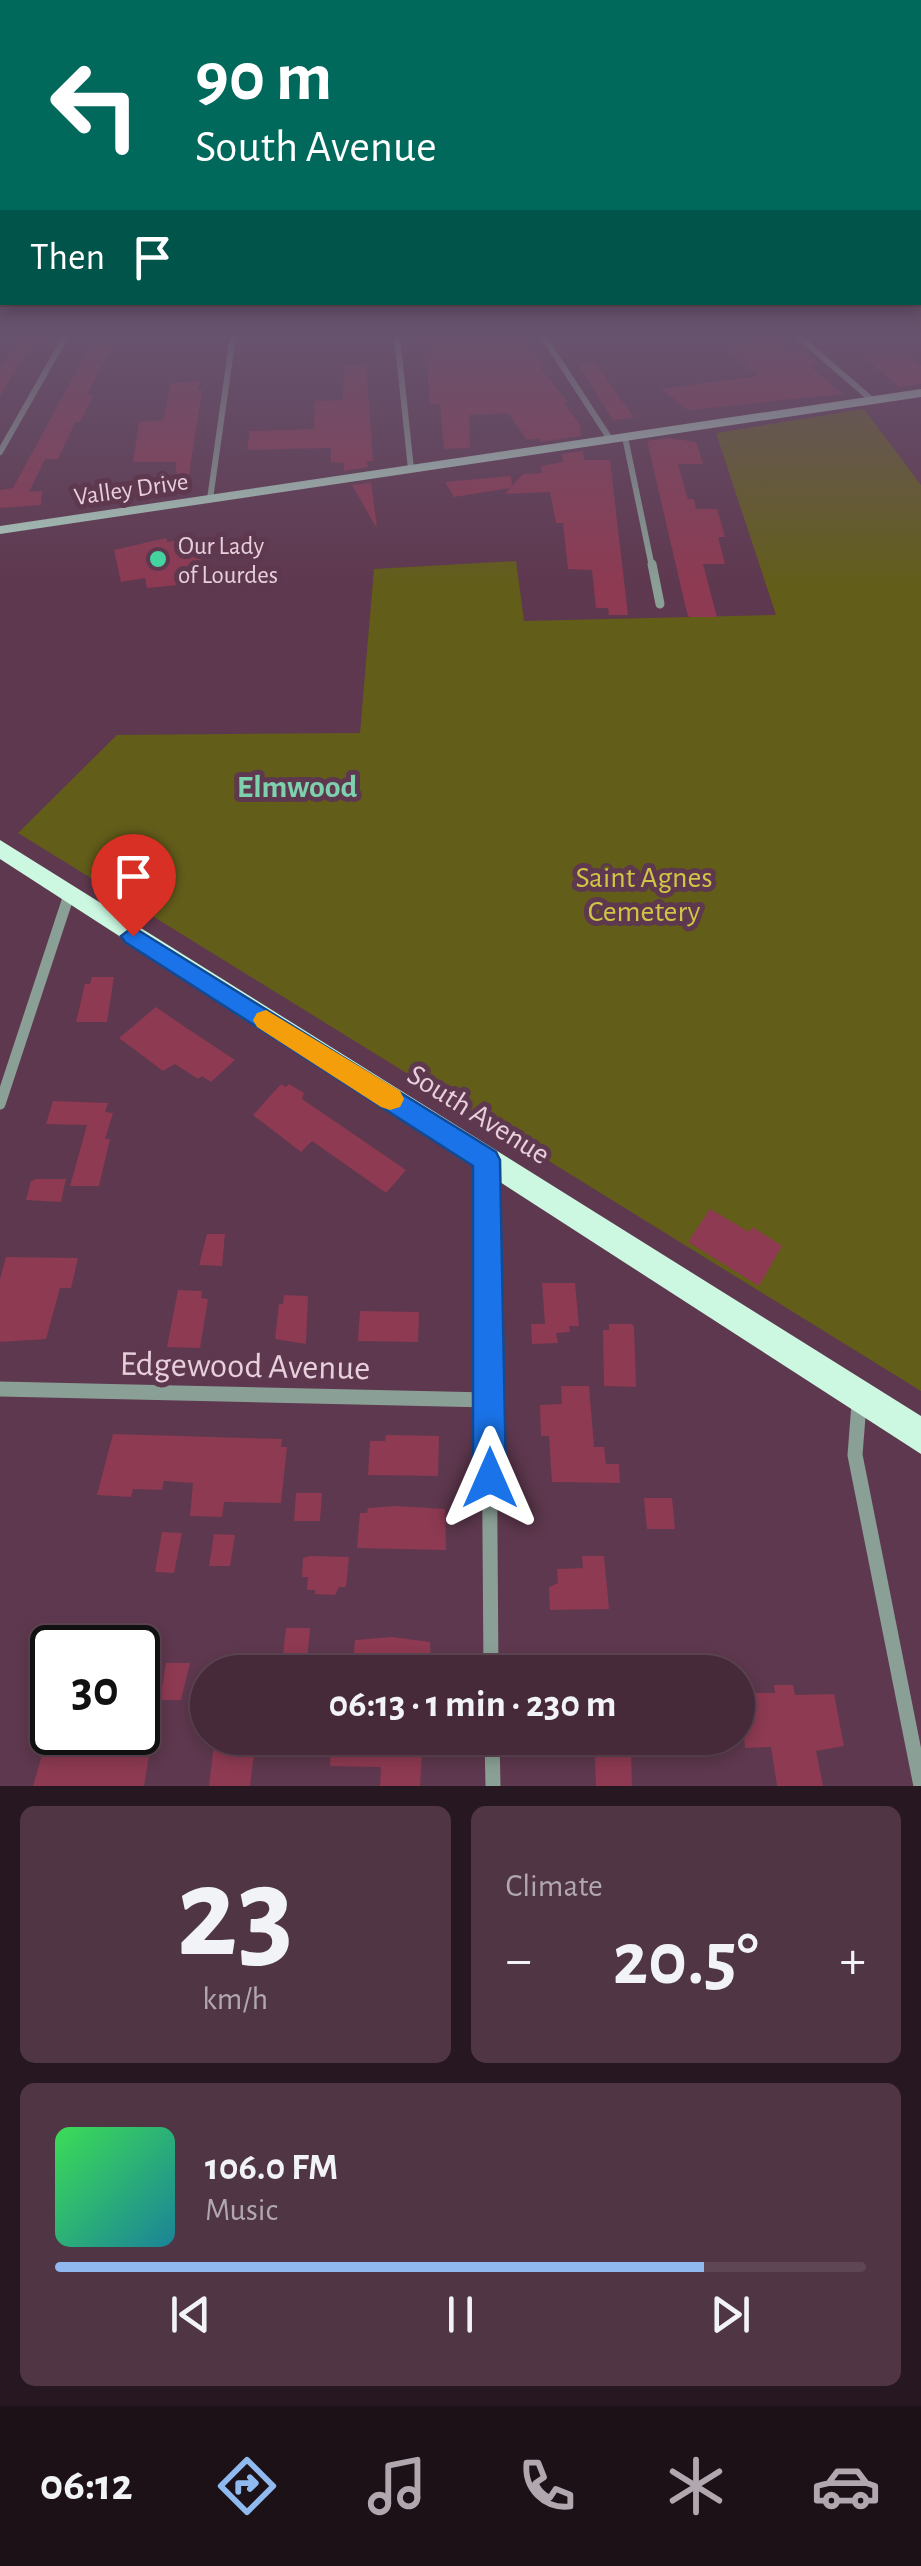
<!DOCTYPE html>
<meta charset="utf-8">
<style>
body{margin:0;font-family:"Alegreya Sans",sans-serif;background:#503645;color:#f1f3f6;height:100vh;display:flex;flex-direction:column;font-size:38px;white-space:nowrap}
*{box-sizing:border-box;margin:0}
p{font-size:32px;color:#b0a7af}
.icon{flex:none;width:55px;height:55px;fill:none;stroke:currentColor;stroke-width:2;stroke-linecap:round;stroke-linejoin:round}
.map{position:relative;height:1786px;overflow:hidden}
.sheet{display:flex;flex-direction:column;gap:20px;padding:20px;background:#261720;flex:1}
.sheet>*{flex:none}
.top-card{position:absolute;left:0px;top:0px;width:922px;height:305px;box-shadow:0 5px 15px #0003,0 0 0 2px #5e4654;background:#00695c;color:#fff;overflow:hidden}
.speed{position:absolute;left:30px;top:1625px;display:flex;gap:20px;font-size:50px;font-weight:700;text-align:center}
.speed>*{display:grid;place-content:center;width:130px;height:130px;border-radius:50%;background:#462a3a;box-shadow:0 5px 15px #0003,0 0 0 2px #5e4654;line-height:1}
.speed .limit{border:5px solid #111;border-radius:15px;background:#fff;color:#111}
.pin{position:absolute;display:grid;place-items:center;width:85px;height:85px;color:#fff;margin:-102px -42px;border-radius:50% 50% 50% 0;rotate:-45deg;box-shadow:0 0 10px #0007}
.pin .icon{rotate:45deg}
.me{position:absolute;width:110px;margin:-55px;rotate:0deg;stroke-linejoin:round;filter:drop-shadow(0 0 8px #0008)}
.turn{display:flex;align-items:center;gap:35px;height:210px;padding:0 30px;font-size:45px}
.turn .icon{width:130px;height:130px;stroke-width:2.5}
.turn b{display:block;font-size:70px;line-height:85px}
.then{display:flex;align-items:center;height:95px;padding:0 30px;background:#0003;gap:20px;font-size:38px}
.big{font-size:75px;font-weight:700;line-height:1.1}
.sheet .card{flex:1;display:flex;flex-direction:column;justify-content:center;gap:15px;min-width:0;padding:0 35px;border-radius:15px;background:#503645}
.sheet .dial{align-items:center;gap:0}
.dial b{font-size:130px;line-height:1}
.song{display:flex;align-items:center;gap:30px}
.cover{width:120px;height:120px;border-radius:15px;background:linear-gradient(135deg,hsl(130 70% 55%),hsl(190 70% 35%))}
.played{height:10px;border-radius:5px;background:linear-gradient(90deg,#90b9f0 80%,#5e4654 80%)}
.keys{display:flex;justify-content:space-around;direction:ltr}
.heat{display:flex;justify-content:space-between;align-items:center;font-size:55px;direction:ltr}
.sheet .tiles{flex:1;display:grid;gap:20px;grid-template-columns:1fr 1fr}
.card:last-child{grid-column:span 2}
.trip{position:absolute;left:190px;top:1655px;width:565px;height:100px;border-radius:50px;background:#462a3a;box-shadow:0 5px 15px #0003,0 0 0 2px #5e4654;font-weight:700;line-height:100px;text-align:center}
.dock{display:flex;height:160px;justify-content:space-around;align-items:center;background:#1c1117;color:#b0a7af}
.dock .icon{width:70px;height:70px}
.dock .active{color:#90b9f0}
.dock b{font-size:45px;color:#f1f3f6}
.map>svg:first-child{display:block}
</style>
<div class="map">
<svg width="921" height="1786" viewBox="0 0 921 1786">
<rect width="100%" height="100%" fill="#5e384e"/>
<path fill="#635d1a" d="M864,409L921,485V1391L18,833L117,735L360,733L374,569L516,561L524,621L776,615L716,433Z"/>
<path fill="#8d3a52" d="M21,336H37L0,396V367Z
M425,336H521L545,365L538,366L568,402H563L579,423L581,436L540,442V438L527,440L508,413L469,415L470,448L444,449L440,404H430L426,354H433Z
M773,341L787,353L805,351L820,364L809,366L843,394L688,410L661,389L758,376L725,348Z
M90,346H109L111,349L87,394L93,396L80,422H75L58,459H45L29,492L42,491L41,505L0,508V490L13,488Z
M886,353L892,357L908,356L921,366V384L899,387L863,356Z
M595,363L634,418L613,420L578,365Z
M344,365H366L373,461H367L368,467L344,471V463L331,462V448L247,450L250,431L314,429L315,401L343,400Z
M200,381L198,390H202L186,494L177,495L176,462H133L139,422L163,420L171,383Z
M668,438L696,442L703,464H678L686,493L688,499H694L696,509H717L720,519L725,537H718L725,564H703L717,617H689L687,613L647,441Z
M583,451L584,460H610L628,615H609L608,608H596L592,570L568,569L563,523H556L550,492L505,494L510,488L454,497L445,482L511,476L512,486L523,474L542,473L541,466L563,462L562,454Z
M371,483L377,527H376L352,485Z
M194,537L203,568L177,572L180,583L177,585L147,588L145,578L121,582L114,550L166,538L167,542Z
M92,977H114L107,1022H76L85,984H90Z
M156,1007L185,1027L235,1060L211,1082L202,1076L198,1079L175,1064L163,1071L119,1038Z
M281,1084L286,1087L289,1084L304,1093L302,1099L406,1170L386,1193L312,1141L301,1152L253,1115Z
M53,1101L108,1103L105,1112L113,1113L105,1139H110L99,1186H70L87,1125L46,1124Z
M36,1179H66L61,1202L26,1200L31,1181Z
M710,1209L749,1232L752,1227L782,1246L759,1286L688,1242Z
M207,1234H225L222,1266L199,1265Z
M6,1257L78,1258L71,1288H60L46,1339L0,1342V1279Z
M542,1283H575L579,1326H569L570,1332L556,1333L558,1343L532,1344L531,1324H545Z
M178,1290L202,1291L201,1298L208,1299L200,1348L167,1347Z
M284,1295L308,1296L306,1344L275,1339L279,1304H283Z
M360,1311L419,1312L418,1342L358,1341Z
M609,1324H632L634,1327L636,1387L604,1386L603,1330H609Z
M561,1386H589L594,1447H604L606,1464H619L620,1483L552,1482L549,1436H541L540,1405L562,1404Z
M113,1434L282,1439L281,1447H287L281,1503L224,1502L222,1517L190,1516L193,1483L164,1481L162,1490L133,1489L131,1497L97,1495Z
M386,1435L439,1436L438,1476L368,1475L370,1441H385Z
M296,1493H322L320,1521H294Z
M644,1498H672L675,1529H647Z
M396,1506L445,1509L446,1550L357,1548L360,1513H367L368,1508Z
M162,1532L182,1533L174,1573L155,1572Z
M214,1534L235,1535L230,1566H209Z
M310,1556L349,1557L346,1587H339L335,1595L315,1594V1590H307L308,1577H302L303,1558Z
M582,1556H604L609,1609L550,1610L549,1587L558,1583L557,1569L583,1568Z
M286,1628H310L306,1672H281Z
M392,1637L430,1642L431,1672H360V1663H353L355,1640Z
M166,1663H190L181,1700H160Z
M774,1685H793L795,1695L834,1694L844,1746L816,1751L823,1786H777L771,1747L745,1748L741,1693H775Z
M138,1717L155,1718L144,1786H33L49,1732H138Z
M228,1738H251L250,1745H255L250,1786H209L214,1744H227Z
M366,1738H423L420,1786H380L381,1767L330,1766L331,1741H365Z
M594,1738H613L614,1754H631L632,1786H596Z"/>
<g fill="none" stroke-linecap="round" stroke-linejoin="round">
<path stroke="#8a9f95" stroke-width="6" d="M397,336L411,469
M543,336L610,439
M798,336L872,400
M625,437L652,567
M0,452L66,336
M210,499L233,336"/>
<path stroke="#8a9f95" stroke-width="9" d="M652,564L660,604"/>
<path stroke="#8a9f95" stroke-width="11" d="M0,1104L69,895
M487,1161L488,1266"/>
<path stroke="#8a9f95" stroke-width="15" d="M488,1263L491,1672
M0,1389L489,1400
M859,1404L855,1455L921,1786
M492,1738L493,1786"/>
<path fill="#b0d1c1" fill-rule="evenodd" d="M921,389V397L0,534V526Z"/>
<path fill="#ccf8e2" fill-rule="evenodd" d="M0,840L921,1416V1454L0,859Z"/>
</g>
<linearGradient id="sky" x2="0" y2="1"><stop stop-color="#341f2b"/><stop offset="0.57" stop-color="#68536e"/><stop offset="1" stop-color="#68536e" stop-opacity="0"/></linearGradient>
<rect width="921" height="586" fill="url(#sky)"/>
<path fill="#1a73e8" stroke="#114b97" stroke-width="2.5" d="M133,927L496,1152L500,1160L506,1478L501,1490L490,1495L478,1490L473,1478V1166L125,942L121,936Z"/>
<path fill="#f59e0b" d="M266,1010L400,1091L404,1099L400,1107L390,1110L381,1107L257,1027L253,1020L257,1013Z"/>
<circle fill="#44d49f" stroke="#5e384e" stroke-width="4" cx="158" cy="559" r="10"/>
<g text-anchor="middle" stroke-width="10" stroke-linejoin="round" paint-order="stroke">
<g font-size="25" fill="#e7cfdc" stroke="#5e384e">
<text transform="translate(131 488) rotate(-8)" y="9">Valley Drive</text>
</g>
<g font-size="25" fill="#e7cfdc" stroke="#5e384e" text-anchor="start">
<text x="178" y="554">Our Lady<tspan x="178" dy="29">of Lourdes</tspan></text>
</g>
<g font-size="30" fill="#d0c545" stroke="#5e384e">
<text x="644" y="887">Saint Agnes<tspan x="644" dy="34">Cemetery</tspan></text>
</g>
<g font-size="30" fill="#e7cfdc" stroke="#5e384e">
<text transform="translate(479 1114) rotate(32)" y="10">South Avenue</text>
</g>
<g font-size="32" font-weight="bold" fill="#7dd2ad" stroke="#5e384e">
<text x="297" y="797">Elmwood</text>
</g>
<g font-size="35" fill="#e7cfdc" stroke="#5e384e">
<text transform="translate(245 1365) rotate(1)" y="12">Edgewood Avenue</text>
</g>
</g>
</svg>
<div class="speed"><div class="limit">30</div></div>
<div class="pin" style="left:133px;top:936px;background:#d93025"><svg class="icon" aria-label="arrive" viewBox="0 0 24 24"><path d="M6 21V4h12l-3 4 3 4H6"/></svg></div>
<svg class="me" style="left:490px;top:1478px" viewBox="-20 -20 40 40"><path d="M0-17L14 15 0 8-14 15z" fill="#1a73e8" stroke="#fff" stroke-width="4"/></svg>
<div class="trip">06:13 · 1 min · 230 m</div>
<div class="top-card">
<div class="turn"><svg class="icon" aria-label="left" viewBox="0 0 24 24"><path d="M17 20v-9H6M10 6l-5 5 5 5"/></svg><div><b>90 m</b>South Avenue</div></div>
<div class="then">Then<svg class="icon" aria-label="arrive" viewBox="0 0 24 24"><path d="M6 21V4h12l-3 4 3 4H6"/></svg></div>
</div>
</div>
<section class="sheet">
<div class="tiles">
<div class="card dial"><b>23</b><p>km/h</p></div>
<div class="card"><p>Climate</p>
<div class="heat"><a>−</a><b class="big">20.5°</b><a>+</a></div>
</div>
<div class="card">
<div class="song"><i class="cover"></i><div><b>106.0 FM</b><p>Music</p></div></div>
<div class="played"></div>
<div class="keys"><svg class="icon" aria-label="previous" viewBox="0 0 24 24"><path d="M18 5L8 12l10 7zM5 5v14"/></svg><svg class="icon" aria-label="pause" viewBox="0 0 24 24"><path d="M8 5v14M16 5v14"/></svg><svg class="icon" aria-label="next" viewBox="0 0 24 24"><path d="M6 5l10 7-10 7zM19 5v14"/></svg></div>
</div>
</div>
</section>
<nav class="dock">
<b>06:12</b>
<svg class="icon active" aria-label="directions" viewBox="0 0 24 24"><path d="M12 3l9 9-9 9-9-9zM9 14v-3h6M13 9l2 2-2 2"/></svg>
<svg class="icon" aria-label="music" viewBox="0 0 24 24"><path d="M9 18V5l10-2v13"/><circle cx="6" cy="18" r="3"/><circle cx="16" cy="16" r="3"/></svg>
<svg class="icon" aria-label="phone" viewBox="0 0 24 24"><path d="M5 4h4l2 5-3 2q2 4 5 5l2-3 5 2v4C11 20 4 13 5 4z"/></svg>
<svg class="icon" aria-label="climate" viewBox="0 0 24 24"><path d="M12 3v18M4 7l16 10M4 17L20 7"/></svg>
<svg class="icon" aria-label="car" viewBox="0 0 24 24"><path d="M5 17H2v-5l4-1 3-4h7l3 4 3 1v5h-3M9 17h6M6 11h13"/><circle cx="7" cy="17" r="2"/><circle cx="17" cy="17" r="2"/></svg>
</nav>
